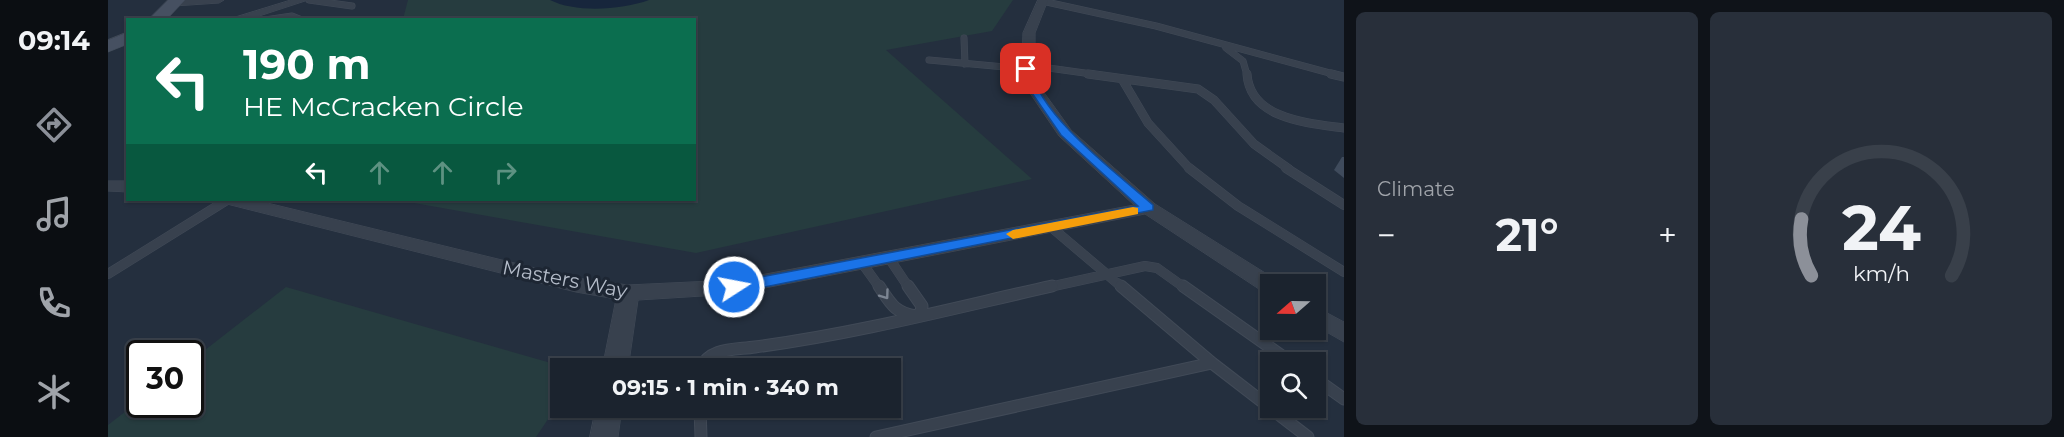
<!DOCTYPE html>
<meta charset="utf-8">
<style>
body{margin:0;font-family:Montserrat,sans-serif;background:#282f3a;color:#f1f3f6;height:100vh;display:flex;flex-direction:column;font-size:22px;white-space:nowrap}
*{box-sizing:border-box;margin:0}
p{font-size:20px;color:#a0a4aa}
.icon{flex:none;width:33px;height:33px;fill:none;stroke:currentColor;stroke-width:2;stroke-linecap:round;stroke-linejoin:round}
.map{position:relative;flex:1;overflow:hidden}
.panel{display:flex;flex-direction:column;gap:12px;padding:12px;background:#0f1319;width:720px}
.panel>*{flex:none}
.guide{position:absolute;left:18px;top:18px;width:570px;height:183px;border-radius:0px;box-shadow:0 2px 4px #0004,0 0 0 2px #39404a;background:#0b6e4f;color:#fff;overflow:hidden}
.needle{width:39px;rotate:250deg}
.fabs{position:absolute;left:1152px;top:274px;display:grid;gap:12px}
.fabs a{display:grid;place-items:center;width:66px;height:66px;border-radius:0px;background:#1b232e;box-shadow:0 2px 4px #0004,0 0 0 2px #39404a;font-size:30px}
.speed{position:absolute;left:18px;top:340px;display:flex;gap:12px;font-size:30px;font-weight:700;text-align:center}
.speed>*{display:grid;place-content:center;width:78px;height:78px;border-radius:50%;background:#1b232e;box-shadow:0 2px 4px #0004,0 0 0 2px #39404a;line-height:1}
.speed .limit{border:3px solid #111;border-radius:9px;background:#fff;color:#111}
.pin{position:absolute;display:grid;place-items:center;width:51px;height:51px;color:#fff;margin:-26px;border-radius:12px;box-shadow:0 3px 9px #0006}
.me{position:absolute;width:66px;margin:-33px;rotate:79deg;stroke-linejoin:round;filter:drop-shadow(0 0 4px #0008)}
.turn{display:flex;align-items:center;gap:21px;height:126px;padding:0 18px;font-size:27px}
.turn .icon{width:78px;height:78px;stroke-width:2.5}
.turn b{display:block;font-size:42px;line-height:51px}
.lanes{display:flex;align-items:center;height:57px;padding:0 18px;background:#0003;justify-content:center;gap:30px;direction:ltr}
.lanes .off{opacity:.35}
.big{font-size:45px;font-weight:700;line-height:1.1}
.panel .widget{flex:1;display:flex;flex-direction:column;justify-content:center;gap:9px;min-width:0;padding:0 21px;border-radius:9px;background:#282f3a}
.panel .dial{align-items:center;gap:0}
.dial svg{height:156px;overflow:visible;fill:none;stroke:#39404a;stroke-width:7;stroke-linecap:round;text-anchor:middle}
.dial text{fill:#f1f3f6;stroke:none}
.heat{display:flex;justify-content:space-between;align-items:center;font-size:33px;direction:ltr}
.panel .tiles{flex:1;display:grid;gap:12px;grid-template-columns:repeat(2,1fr)}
.trip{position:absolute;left:442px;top:358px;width:351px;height:60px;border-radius:0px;background:#1b232e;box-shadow:0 2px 4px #0004,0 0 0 2px #39404a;font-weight:700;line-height:60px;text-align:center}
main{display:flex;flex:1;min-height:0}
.tabs{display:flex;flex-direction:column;width:108px;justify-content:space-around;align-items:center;background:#0b0e12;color:#a0a4aa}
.tabs .icon{width:42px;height:42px}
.tabs .on{color:#8c9099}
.tabs b{font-size:27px;color:#f1f3f6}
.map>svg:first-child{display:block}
</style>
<main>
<nav class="tabs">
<b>09:14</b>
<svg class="icon on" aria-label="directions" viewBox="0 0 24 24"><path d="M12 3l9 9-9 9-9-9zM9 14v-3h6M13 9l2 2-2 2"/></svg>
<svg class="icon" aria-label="music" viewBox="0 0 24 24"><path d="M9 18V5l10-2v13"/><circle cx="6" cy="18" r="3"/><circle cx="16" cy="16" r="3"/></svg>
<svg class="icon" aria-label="phone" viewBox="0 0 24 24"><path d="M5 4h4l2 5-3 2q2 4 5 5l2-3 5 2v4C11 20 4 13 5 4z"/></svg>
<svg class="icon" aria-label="climate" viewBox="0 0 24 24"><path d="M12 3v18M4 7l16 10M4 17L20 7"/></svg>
</nav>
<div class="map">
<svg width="1236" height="437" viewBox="0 0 1236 437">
<rect width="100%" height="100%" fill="#242f3e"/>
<path fill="#263c3f" d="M300,0H905L884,31L778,50L924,179L588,253L289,200H586V20L295,19Z
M178,287L464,369H453V400L428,437H0V425L31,401L32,405H82L83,361Z"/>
<path fill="#17263c" d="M442,0H541C514,10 467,13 442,0Z"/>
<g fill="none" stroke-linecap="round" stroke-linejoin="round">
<defs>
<path id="lane-far3" d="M201,0L244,6
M934,1L1048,26L1229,75
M157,20L184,16L194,20
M856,38L857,64
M1118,48L1135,61L1139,75
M821,60L918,69
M919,65L991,75"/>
<path id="lane-far2" d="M980,74L1090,89L1106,100L1146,144L1181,169
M1139,74C1142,119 1199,123 1236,128
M1223,74L1236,77
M1014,79L1040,123L1082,169"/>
<path id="lane-far1" d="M1081,168L1130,206L1236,272
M1178,168L1236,205
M943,227L1015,288
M781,258L801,288
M754,263L772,288
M0,274L119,200
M937,288L1037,266L1049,268L1077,288"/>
<path id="lane" d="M771,286C783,304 786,312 808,316L813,312L814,306L800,286
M1075,286L1184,363
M1104,363L1200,437
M592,369C601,347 627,350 647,347C747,334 846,308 944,286
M1208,379L1236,399
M592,408L593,437
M768,437L1104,363L1013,286"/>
<path id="street" d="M65,0H116L111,3L66,6L60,3Z
M183,0H200L139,20H118Z
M930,0H940L927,33V80L963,130L1047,204L1170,281L1172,285H1162V293L1154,291L1037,214L626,294L530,300L520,369H494L508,299L468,292L119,204L117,200H147L468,278L520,285L626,280L1026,205L951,136L913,80L915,33Z
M0,181H20V192L0,191Z
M1208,307L1236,322V342L1208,326Z
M488,408H514L510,437H482Z"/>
<path id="secondary" d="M60,0H77L58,20H40Z
M20,32V44L0,52V40Z"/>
</defs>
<use href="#lane-far3" stroke="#414a57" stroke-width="7"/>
<use href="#lane-far2" stroke="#414a57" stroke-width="9"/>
<use href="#lane-far1" stroke="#414a57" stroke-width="10"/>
<use href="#lane" stroke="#414a57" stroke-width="13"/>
<use href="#street" stroke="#414a57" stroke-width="1"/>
<use href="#secondary" stroke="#414a57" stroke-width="1"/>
<use href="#lane-far3" stroke="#38414e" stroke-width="6"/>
<use href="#lane-far2" stroke="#38414e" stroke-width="8"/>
<use href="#lane-far1" stroke="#38414e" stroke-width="9"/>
<use href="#lane" stroke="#38414e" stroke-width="11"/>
<use href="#street" fill="#38414e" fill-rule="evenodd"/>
<use href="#secondary" fill="#465061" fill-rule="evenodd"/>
</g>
<path fill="#3f4b5c" d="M1234,157H1236V178L1226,170Z"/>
<defs><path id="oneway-chevron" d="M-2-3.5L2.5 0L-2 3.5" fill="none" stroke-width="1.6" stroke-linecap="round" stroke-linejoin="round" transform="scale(1.5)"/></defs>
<use stroke="#7c8592" href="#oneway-chevron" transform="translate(777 295) rotate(54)"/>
<path fill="#1a73e8" stroke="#114b97" stroke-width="1.5" d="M918,66L923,69C931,116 1010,174 1045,205V210L626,293L621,291L618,287L621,284L626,282L1030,206L953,135L915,80L914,69Z"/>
<path fill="#f59e0b" d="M1025,207L1030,208V214L905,239L898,234L905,230Z"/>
<g text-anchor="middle" stroke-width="6" stroke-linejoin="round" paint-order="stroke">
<g font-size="20" fill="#b4bcc9" stroke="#1d2633">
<text transform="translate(457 279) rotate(11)" y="7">Masters Way</text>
</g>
</g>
</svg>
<div class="fabs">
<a><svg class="needle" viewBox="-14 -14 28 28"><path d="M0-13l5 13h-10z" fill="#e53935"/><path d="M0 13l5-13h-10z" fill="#a0a4aa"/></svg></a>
<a><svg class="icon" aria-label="search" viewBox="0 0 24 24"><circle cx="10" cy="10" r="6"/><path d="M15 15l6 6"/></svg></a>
</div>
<div class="speed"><div class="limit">30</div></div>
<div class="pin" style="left:918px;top:69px;background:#d93025"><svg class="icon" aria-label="arrive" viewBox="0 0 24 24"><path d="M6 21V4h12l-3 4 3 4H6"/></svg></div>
<svg class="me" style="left:626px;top:287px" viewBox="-20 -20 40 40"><circle r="17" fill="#1a73e8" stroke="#fff" stroke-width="3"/><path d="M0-11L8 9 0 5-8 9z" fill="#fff"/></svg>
<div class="trip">09:15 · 1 min · 340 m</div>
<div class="guide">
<div class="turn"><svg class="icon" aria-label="left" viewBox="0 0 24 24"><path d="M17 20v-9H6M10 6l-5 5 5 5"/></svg><div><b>190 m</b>HE McCracken Circle</div></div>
<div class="lanes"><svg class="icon" aria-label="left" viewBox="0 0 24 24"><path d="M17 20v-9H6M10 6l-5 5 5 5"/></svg><svg class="icon off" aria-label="ahead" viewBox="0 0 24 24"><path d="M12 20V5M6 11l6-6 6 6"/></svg><svg class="icon off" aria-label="ahead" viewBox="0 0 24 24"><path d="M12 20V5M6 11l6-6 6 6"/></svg><svg class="icon off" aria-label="right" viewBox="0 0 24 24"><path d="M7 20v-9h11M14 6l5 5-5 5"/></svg></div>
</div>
</div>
<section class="panel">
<div class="tiles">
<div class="widget"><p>Climate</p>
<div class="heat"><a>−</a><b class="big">21°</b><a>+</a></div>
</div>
<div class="widget dial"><svg viewBox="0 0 100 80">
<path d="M14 69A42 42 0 1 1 86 69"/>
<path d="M14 69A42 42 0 0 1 9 40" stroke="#8c9099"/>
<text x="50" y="56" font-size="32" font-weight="700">24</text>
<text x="50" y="72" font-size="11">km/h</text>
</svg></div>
</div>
</section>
</main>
